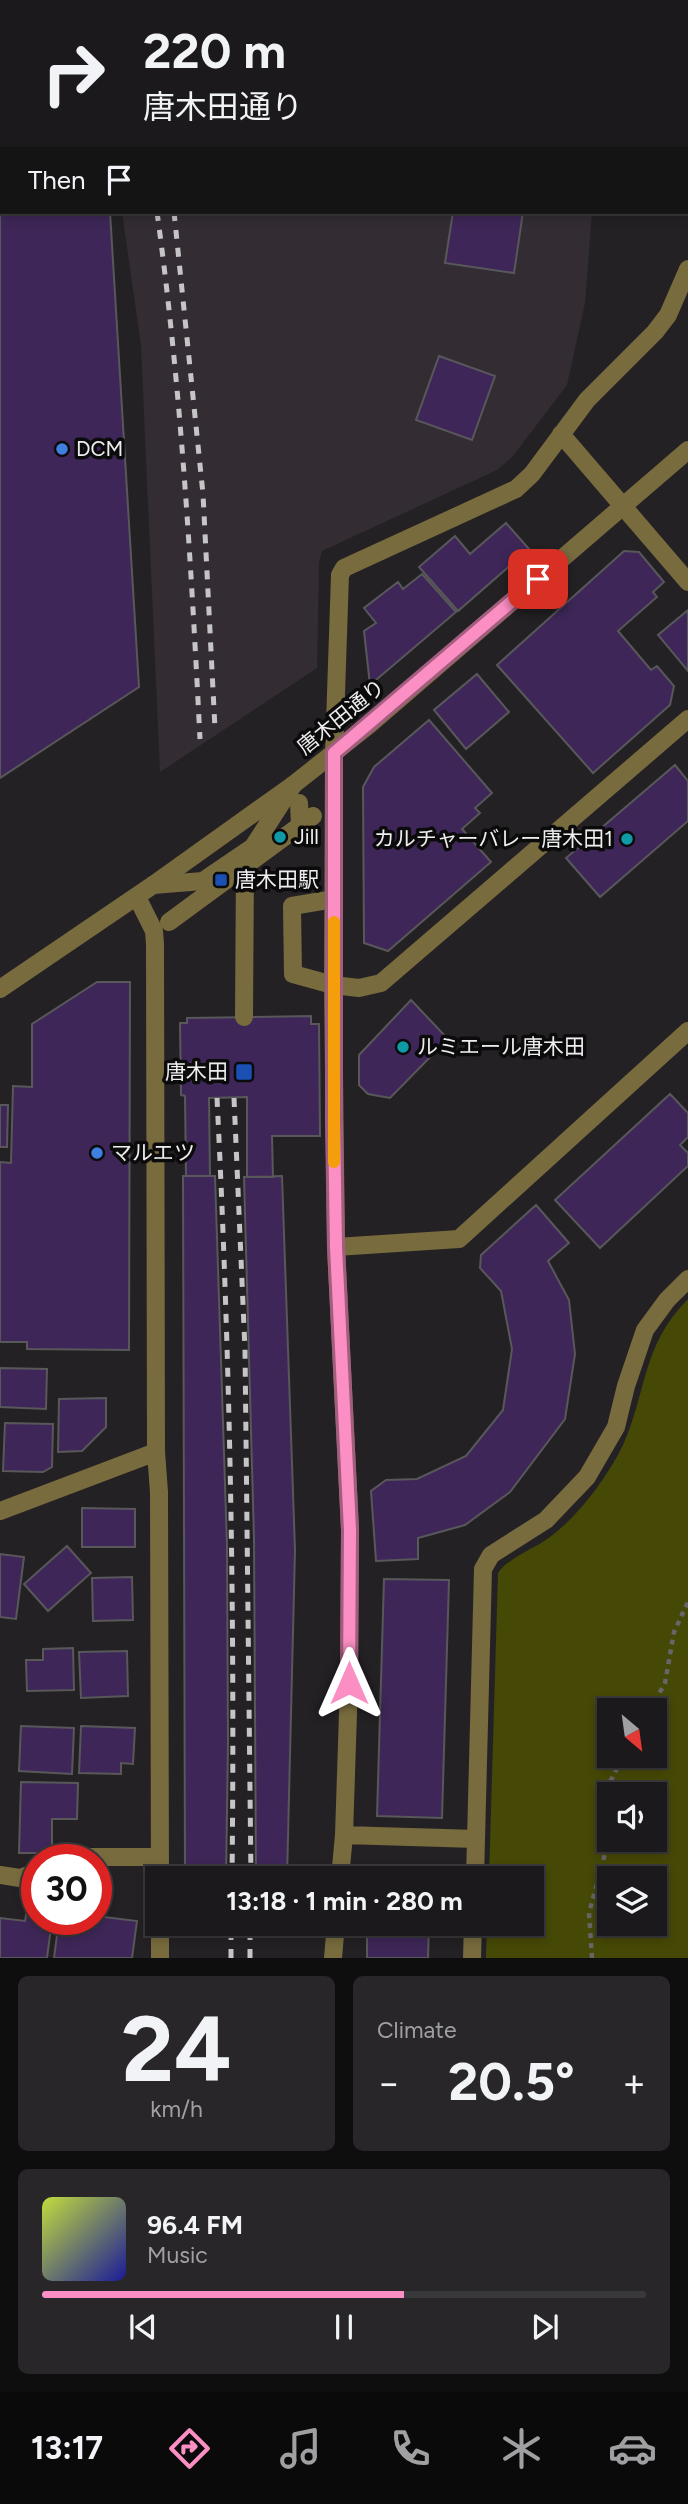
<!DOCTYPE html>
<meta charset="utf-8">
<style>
body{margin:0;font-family:Figtree,"Noto Sans JP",sans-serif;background:#282628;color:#f1f3f6;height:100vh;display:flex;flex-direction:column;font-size:26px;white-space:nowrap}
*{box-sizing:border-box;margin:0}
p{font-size:23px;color:#a0a0a3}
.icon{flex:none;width:38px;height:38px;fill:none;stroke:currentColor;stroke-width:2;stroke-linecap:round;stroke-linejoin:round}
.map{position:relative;height:1958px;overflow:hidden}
.drawer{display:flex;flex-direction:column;gap:18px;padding:18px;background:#0f0e0f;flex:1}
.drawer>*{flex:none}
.guide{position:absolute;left:0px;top:0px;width:690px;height:214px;box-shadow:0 4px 10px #0003,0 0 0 2px #39383a;background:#1b191b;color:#f1f3f6;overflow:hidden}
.needle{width:46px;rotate:151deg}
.tools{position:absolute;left:597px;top:1698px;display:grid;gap:14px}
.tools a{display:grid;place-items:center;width:70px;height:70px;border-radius:0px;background:#1b191b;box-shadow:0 4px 10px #0003,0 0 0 2px #39383a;font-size:35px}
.speed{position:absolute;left:21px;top:1844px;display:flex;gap:14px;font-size:35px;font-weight:700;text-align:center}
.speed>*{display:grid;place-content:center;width:91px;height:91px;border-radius:50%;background:#1b191b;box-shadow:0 4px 10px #0003,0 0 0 2px #39383a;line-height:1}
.speed .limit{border:10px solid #d22;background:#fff;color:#111}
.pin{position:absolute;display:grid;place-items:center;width:60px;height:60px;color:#fff;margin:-30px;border-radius:14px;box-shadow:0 4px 10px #0006}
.me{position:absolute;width:77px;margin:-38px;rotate:0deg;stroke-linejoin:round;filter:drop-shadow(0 0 5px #0008)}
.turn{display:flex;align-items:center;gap:24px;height:147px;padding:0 28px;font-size:32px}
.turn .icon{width:91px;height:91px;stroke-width:2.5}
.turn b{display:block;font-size:49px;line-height:60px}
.then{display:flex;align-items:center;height:66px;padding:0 28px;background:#0003;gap:14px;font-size:26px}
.big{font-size:52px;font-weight:700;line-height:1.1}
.drawer .widget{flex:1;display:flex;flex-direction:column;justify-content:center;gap:10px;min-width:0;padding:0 24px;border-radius:10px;background:#282628}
.drawer .dial{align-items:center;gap:0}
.dial b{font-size:91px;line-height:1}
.song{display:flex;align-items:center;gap:21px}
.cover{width:84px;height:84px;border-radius:10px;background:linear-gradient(135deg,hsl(70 70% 55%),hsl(240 70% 35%))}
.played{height:7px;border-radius:4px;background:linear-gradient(90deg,#fb8fc3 60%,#39383a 60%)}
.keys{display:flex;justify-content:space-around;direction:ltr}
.heat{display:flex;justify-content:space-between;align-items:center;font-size:38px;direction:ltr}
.drawer .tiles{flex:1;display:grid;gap:18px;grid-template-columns:1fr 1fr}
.widget:last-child{grid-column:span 2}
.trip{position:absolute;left:145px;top:1866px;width:399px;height:70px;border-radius:0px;background:#1b191b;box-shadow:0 4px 10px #0003,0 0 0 2px #39383a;font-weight:700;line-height:70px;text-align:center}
.tabs{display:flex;height:112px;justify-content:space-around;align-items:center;background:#0b0a0b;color:#a0a0a3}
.tabs .icon{width:49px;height:49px}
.tabs .active{color:#fb8fc3}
.tabs b{font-size:32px;color:#f1f3f6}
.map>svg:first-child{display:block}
</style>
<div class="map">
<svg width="688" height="1958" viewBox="0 0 688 1958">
<rect width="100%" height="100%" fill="#242124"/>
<path fill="#332d33" d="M90,0H601V2H91Z
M122,212H592L585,303L567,385L513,456L497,470L322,551L319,563L317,668L160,772L141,345Z"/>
<path fill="#464806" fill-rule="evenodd" d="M688,1299V1958H486L487,1923H532V1878H489L498,1573C506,1559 536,1548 550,1537C570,1522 587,1502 601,1482C609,1470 617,1458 623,1445C647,1391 642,1345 688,1299ZM609,1710H654V1755H609ZM609,1794H654V1839H609ZM609,1878H654V1923H609Z"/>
<path fill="#3e2758" stroke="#58575a" stroke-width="2" d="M0,74L2,212H110L139,687L0,778Z
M453,212H523L514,273L445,263Z
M439,356L495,376L472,440L416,420Z
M506,523L529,549L458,611L419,567L455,536L470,554Z
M624,551L639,552L664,582L653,592L657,597L618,631L651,670L657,666L674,686L670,705L593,773L497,665Z
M422,574L456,612L370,685L364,631L376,623L364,608L398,582L403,589Z
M688,610V671L658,635Z
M477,674L509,712L466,749L434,710Z
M429,720L492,793L475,808L480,813L462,829L491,862L388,951L364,943L363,787L374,767Z
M675,765L688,781V821L600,897L566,858Z
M97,982H130L129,1350L27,1349V1342H0V1162L11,1163L13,1086L32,1087V1024Z
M411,1000L448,1039L390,1098L368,1094L359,1085V1055Z
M311,1016V1024H319L320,1136H272L273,1177H247V1097L209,1098L210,1176H186L185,1096L181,1095L180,1023H187V1018Z
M670,1094L688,1113V1137L680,1145L688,1153V1166L600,1248L555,1200Z
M0,1105H8L7,1147H0Z
M183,1176H215L227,1546L228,1743L226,1878H185Z
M282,1176L295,1550L287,1878H256L254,1539L244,1177Z
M536,1205L569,1243L548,1261L569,1300L575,1354L565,1419L510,1492L465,1525L418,1538V1559L376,1561L371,1491L386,1480L417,1479L466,1456L503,1410L512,1349L501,1291L480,1268L481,1255Z
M0,1368L47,1369L46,1409L0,1407Z
M106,1398V1427L82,1451L58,1452L59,1399Z
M5,1423L53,1424L52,1467L43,1472L3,1471Z
M82,1508L135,1509V1547H82Z
M67,1546L91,1573L48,1611L24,1584Z
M0,1554L24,1557L16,1619L0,1617Z
M132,1577L133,1620L93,1621L92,1578Z
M384,1579L449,1580L442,1818L377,1816Z
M73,1648L74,1690L27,1691L26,1660H43V1649Z
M127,1651L128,1696L81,1698L79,1652Z
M21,1726L74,1728L72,1774L19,1771Z
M81,1726L135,1728L133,1764L121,1763V1774L79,1773Z
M21,1782L78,1783L77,1819H52V1853H19Z
M368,1871L430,1872V1878H368Z
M27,1909L37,1910V1920H52L47,1958H0V1918L25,1921Z
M96,1916L137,1921L132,1958H54L59,1920H96Z
M367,1923H429L428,1958H367Z"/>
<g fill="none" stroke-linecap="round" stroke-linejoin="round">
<path stroke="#676567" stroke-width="4.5" stroke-dasharray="5 5" stroke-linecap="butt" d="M650,1710L665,1683L674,1632L688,1602
M592,1958L589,1913L609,1839L607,1802L609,1784L624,1755"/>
<path stroke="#786b3e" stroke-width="18" d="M299,803L300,826
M169,922L313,816
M244,1017L245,863"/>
<path stroke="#786b3e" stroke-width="18" d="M561,434L688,582
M334,753L340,575L344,568L516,489L532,474L587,400L655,332L668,315L688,269
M137,897L154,931L155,944L156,1452L159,1492L160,1878
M334,899L292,906L293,974L333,985L359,988L381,983L688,719
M333,985L336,1247L350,1530L349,1683L344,1835L340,1878
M336,1247L459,1239L688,1031
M0,1511L156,1452
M344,1835L476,1839
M68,1860L77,1857H160
M0,1875L20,1878L37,1872
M475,1878L483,1569L491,1555L546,1520L587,1477L616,1427L626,1386L645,1330L667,1300L688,1279
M160,1923V1958
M333,1958L336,1923
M472,1958L473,1923"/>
<path stroke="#786b3e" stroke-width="18" d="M293,785L369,725L688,450
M333,985L334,753
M0,989L153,885"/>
<path stroke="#aa9449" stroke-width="18" d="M0,1L3,0"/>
<path stroke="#c6c4c6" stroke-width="5" stroke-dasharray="9 9" stroke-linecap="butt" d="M121,0V2
M137,0V2
M157,212C181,387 191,563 200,739
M174,212L203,494L215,729
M217,1098C230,1358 235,1618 232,1878
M234,1098L245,1350L251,1878
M231,1958V1923
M250,1958V1923"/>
<path stroke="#786b3e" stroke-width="18" d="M153,885L203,881L253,847L293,785"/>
<path stroke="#786b3e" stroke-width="18" d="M153,885L293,785"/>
</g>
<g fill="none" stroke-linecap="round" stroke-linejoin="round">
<defs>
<path id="route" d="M349,1683L350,1530L336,1247L334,1121V753L538,579"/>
</defs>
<use href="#route" stroke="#a35d7f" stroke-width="18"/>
<use href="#route" stroke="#fb8fc3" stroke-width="12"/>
<path stroke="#f59e0b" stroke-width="12" d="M334,922V1162"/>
</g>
<g fill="#3f7fe0" stroke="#0c0b0c" stroke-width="2.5">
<circle cx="62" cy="449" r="7"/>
<circle cx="97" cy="1153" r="7"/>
</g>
<g fill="#0f9aa8" stroke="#0c0b0c" stroke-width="2.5">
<circle cx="280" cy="837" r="7"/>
<circle cx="627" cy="839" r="7"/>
<circle cx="403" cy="1047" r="7"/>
</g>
<g fill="#1a4fb4" stroke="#0c0b0c" stroke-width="2.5">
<rect x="214" y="873" width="14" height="14" rx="3.5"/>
<rect x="235" y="1063" width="18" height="18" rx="3.5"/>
</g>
<g text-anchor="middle" stroke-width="7" stroke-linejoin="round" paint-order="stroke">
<g font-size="21" fill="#efedef" stroke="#0c0b0c" text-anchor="start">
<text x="76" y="456">DCM</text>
<text x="294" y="844">Jill</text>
<text x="613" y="846" text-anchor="end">カルチャーバレー唐木田1</text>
<text x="235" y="887">唐木田駅</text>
<text x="417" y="1054">ルミエール唐木田</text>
<text x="228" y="1079" text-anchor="end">唐木田</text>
<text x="111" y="1160">マルエツ</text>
</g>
<g font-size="21" fill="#efedef" stroke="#0c0b0c">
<text transform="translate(341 717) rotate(-39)" y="7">唐木田通り</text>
</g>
</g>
</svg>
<div class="tools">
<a><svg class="needle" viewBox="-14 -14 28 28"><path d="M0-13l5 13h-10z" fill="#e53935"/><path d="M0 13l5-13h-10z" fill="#a0a0a3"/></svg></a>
<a><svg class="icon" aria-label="sound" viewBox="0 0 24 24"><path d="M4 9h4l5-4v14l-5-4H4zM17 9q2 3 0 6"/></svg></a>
<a><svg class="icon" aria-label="layers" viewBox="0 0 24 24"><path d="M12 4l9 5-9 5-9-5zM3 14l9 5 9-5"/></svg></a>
</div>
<div class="speed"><div class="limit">30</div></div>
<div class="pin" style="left:538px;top:579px;background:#d93025"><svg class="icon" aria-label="arrive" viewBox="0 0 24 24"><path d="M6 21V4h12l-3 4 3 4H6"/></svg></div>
<svg class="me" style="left:349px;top:1683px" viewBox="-20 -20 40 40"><path d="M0-17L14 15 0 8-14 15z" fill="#fb8fc3" stroke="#fff" stroke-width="4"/></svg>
<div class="trip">13:18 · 1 min · 280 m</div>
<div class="guide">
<div class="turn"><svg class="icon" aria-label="right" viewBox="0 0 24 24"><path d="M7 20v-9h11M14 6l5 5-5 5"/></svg><div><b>220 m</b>唐木田通り</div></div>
<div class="then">Then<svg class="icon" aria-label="arrive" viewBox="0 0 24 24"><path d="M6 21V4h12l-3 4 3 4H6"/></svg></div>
</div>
</div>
<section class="drawer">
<div class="tiles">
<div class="widget dial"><b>24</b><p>km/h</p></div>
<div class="widget"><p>Climate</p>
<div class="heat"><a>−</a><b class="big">20.5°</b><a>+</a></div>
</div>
<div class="widget">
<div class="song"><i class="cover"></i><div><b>96.4 FM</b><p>Music</p></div></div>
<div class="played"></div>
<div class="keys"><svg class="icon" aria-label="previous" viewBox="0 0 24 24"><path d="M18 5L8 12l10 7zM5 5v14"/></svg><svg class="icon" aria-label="pause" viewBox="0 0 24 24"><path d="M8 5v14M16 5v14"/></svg><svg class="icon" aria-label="next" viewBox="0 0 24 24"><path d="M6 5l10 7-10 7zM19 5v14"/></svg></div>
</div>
</div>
</section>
<nav class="tabs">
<b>13:17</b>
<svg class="icon active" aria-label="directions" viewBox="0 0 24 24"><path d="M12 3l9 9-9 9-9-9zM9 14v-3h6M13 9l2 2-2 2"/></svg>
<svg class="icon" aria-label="music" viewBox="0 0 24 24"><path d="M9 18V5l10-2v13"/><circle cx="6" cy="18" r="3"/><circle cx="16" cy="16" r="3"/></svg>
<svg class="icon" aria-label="phone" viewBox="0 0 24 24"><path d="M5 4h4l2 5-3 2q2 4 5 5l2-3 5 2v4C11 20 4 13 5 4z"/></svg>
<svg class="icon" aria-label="climate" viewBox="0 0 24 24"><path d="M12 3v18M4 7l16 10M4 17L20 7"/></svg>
<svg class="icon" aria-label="car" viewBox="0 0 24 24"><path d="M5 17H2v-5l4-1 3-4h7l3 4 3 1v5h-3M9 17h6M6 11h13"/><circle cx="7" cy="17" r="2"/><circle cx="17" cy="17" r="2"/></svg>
</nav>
